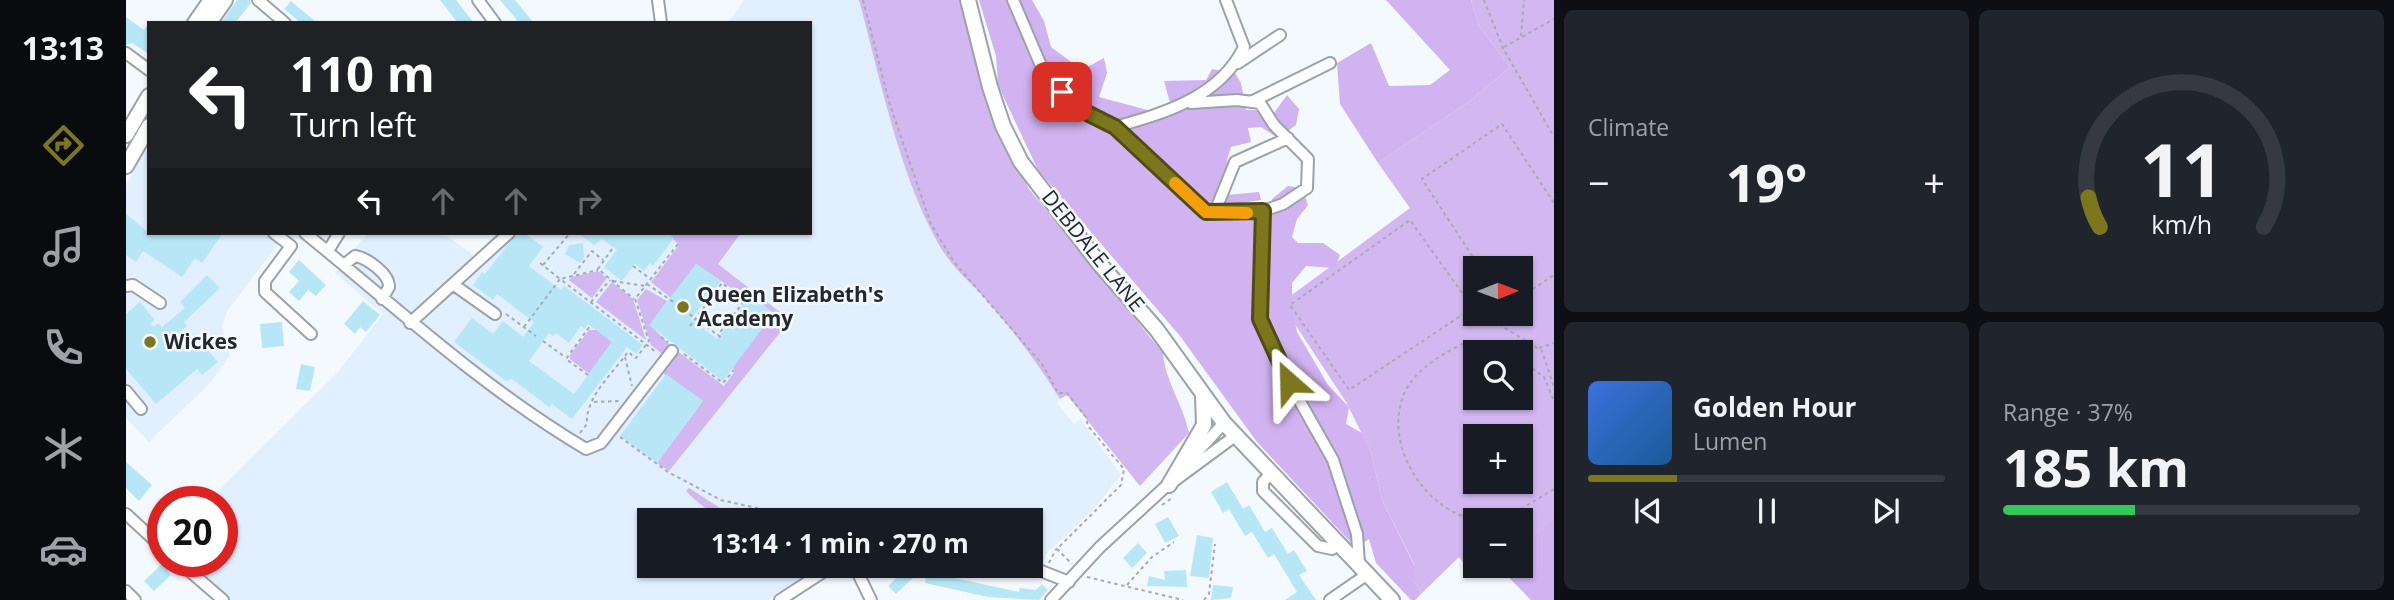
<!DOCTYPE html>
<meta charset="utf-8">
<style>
body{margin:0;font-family:"Open Sans",sans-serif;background:#20242c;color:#f1f3f6;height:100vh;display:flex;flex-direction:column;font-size:26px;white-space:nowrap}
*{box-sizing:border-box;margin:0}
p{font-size:23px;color:#9ea1a6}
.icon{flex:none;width:38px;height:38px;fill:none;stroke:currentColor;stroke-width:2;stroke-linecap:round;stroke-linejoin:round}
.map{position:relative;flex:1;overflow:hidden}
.side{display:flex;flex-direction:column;gap:10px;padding:10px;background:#0d0f14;width:840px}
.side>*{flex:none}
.banner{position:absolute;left:21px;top:21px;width:665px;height:214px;border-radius:0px;box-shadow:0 2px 5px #0004;background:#202124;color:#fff;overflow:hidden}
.needle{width:46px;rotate:89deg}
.controls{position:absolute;left:1337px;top:256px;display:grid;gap:14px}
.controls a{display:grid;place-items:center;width:70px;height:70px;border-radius:0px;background:#171b24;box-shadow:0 2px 5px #0004;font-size:35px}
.speed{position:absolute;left:21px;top:486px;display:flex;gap:14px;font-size:35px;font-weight:700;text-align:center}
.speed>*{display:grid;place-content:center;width:91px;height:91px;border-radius:50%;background:#171b24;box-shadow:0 2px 5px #0004;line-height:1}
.speed .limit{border:10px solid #d22;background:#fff;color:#111}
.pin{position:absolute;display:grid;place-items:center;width:60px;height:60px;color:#fff;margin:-30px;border-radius:14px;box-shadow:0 4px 10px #0006}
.me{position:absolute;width:77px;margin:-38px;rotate:335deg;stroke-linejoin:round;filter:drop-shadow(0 0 5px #0008)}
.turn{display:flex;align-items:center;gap:24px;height:147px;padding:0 28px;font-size:32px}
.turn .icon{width:91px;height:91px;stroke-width:2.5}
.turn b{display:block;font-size:49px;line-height:60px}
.lanes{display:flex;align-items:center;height:66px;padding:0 28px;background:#0003;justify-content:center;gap:35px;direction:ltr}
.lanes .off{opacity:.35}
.big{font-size:52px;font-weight:700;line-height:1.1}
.side .card{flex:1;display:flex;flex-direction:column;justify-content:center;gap:10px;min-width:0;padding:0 24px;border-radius:10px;background:#20242c}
.side .dial{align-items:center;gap:0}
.dial svg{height:182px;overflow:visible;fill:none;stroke:#363941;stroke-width:7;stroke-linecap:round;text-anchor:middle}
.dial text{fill:#f1f3f6;stroke:none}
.song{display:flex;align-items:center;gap:21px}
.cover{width:84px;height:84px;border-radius:10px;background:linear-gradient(135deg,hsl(220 70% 55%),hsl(210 70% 35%))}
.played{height:7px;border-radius:4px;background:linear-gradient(90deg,#7c771c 25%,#363941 25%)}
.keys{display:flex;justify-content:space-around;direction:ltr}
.heat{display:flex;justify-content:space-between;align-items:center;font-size:38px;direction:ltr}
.charge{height:10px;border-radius:5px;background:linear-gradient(90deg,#34c759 37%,#363941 0)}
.side .tiles{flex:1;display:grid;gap:10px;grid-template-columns:repeat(2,1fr)}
.trip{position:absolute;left:511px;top:508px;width:406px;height:70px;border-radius:0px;background:#171b24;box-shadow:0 2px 5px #0004;font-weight:700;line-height:70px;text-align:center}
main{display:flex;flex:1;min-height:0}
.tab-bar{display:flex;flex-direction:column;width:126px;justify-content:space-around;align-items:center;background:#090b0e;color:#9ea1a6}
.tab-bar .icon{width:49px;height:49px}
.tab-bar .on{color:#7c771c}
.tab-bar b{font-size:32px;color:#f1f3f6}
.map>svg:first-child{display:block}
</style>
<main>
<nav class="tab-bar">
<b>13:13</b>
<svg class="icon on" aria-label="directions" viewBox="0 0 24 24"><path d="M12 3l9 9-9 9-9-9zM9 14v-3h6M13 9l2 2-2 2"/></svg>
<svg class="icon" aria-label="music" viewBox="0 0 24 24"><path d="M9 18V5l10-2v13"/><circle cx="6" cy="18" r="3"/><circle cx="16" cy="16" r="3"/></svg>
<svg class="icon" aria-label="phone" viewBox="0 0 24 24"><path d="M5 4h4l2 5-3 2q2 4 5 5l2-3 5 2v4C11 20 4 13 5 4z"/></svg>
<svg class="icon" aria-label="climate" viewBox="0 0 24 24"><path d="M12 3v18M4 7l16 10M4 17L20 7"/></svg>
<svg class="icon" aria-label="car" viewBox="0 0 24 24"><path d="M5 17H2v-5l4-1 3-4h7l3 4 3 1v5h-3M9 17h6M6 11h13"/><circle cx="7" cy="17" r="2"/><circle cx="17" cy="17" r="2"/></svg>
</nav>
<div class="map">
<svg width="1428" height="600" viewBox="0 0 1428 600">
<rect width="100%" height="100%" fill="#f4f9fe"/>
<path fill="#e1effe" d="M618,0H733L759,99L803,227L823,260L860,299L916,370L934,399L931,403L948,424L955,419L995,475L968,509L920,554L915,567L905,564V520H523V565H703L642,600H101L60,562H96V502H81L212,372L257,314L209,273L242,233H317L351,258L379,233H684V23H602Z
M23,145V233H143L154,242L101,311L96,326L104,356L84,383L23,442L0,418V185Z"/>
<path fill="#d2b7f0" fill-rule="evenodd" d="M733,0H835L857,88L876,139L903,189L1037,353C1039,381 1057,404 1063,433L1014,486L941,395L934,399C913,365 888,332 861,301C849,286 832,273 821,257C777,192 754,77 733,0Z
M1345,0H1428V600H1405L1371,565H1395V520H1349V557L1339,565L1333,557L1296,593L1288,581V564L1256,500L1245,452L1220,402L1155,303L1284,208L1252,163L1344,101L1384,67L1353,26ZM1349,268H1395V313H1349ZM1349,352H1395V397H1349ZM1349,436H1395V481H1349Z
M541,233H615L592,264L664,320L543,471L531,463L577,401L534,371L550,350L598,386L609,371L607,368L629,296L624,292L619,297L570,264L545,298L525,282L553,245Z
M472,271L481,278L466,298L443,280L446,277Z
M486,282L507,299L520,340L470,302Z
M520,289L541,301L524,325L546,347L539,356L525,345L511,300Z
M463,330H471L486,342L463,374L444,359V355Z
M563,488L597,510L661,520C616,520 594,527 560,491Z"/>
<path fill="#d1b3f1" d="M853,0H906L918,21L925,47L956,70L978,58L981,73L973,97L1029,112L1046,110L1038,81L1080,80L1086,69L1109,73L1115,83L1120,110H1129L1145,117L1161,95L1173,109L1170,125L1152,138L1135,127L1122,128L1125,142L1105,147L1101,160L1103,171L1089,196L1133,192L1135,200L1089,207L1092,217L1133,218L1146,214V199L1162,186L1176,188L1182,205L1171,219L1166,237L1172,243H1197L1214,255L1209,268L1180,266L1166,283V308L1171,332L1202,385L1223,407L1220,424L1236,433L1245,452L1256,500L1288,565V581L1296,593L1289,600H1285L1250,563L1243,539L1230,548L1131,442L1054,336L912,170L872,85L870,56Z
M1260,0H1345L1353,26L1384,67L1344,101L1252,163L1214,104L1211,63L1245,43L1263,86L1304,85L1324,70Z
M1428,518V600H1405L1371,565H1395V538L1406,540Z"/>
<path fill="#b7e7f7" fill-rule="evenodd" d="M111,0H124L125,3L109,23H95Z
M314,0H330L348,23H332Z
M374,0H389L408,23H387L391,20Z
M165,1L191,23H175L158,9Z
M0,17L18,30L23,23V54L6,43L0,45Z
M0,214L23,233H97L76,263L69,258L56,277L17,251L10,262L0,255Z
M391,233H398L417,247L403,266L435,290L438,286L517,345L510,354L501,347L446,419L426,404L423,407L386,379L380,381L328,342L346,318L367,334L377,321L397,337L408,322L371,294L367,300L347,285L356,272L359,274ZM462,324L486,342L448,394L403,361L423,333L427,336L430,333L443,343L455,326L459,329Z
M452,233H541L548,238L527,266L524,263L518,271L509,264L496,281L478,267L491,250L476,239L468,245Z
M457,243L458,257L454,263L439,254L443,245Z
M173,260L200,285L190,296L182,290L173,301L163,292L173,281L163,272Z
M570,264L595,281L565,319L591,339L624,295L648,313L597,381L523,325Z
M81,275L94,288L58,322L61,326L56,330L70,346L75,342L92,362L76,375L71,369L30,404L0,369V314L14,302L28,319L25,324L28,327L32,323L36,327L59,308L54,302Z
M237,301L254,315L240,332L234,327L229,334L218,324Z
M156,322L158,346L136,348L134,324Z
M175,364L189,367L184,391L170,389Z
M540,374L577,401L531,463L494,436Z
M0,462L26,485L13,501L0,488Z
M1101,482L1117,509L1123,505L1139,532L1146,528L1162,554L1168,550L1181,571L1173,575L1190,600H1159L1171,592L1148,554L1142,558L1126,532L1119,536L1103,509L1097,513L1085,492Z
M1042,517L1053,536L1039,543L1029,524Z
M1071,535L1087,538L1083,578L1064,576Z
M1012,543L1021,553L1006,568L997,558Z
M38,562L44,567L41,570L45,575L28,591L18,581Z
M782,567L790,575L770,594L762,586Z
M1060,570L1061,587L1021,586L1023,576L1039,580L1038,571Z
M801,572L893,592L894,588L910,590L916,584L922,590L913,600L862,597L799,583Z
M1087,585L1107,587L1105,598L1085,600Z"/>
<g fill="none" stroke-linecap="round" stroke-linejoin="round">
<defs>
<path id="minor" d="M132,0L159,23
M352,0L369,23
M532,0L535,23
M887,0L919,75L953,109L989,127L1080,212L1137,211L1134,319L1163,382L1207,460L1231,534L1233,564
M0,53L23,70
M1112,63L1154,35
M1125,102L1204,63
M1065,103L1111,100L1134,103L1148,125L1182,159L1181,188L1157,204L1137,211
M989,127C1039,113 1094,97 1118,47L1100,0
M1088,214L1109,162L1162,138
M148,233L165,246L139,281V292L185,334
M179,233C271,308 357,388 460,449L475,443L546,351
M202,251L213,233
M218,265L229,256C242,258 264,275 263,287L256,299
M328,285L369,314
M0,286L7,285L34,303
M284,323L383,233
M0,391L15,409
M1060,464L1098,423
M1145,473L1137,482V491L1192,546L1206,549L1214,544
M1048,481L1109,436
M0,514L37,548
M53,562L97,600
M728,565L745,600
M900,565L943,582
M0,591L9,600
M654,600L708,565
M925,600L974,547L1048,479
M1204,600L1243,573"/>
<path id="major" d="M842,0L864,87L877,126L895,162L972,262L1031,330L1098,423L1266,600
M69,23L85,0
M83,23L99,0
M0,135L23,96
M0,166L23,126
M1043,485L1078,425L1077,396"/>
</defs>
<use href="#minor" stroke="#9aa2aa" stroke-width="14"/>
<use href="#major" stroke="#9aa2aa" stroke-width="18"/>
<path stroke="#a7abaf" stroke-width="2" stroke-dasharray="3.5 3.5" stroke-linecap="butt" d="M737,0L763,102L805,224L828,262L916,364L932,393H941L960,417L962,426L998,469L995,485L931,549L946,564
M1358,0L1377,48L1428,137
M1395,36L1398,0
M1378,47L1428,19
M486,249L472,269L508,299
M414,263L434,279L472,270
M417,265L444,233
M507,266L523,278
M1354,268L1296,179L1376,124L1428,203
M448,274L466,251L477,260
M487,281L519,286
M521,284L552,305
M1395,297L1428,275
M465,302L484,280
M1345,309L1223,390L1164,305L1284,220L1349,311
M558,310L597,339
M1355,313L1416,351L1428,387
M380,314L410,336
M1374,321L1384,313
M564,326L596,283L619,300L592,335
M398,327L434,279L530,352
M535,337L542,342
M417,341L439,357
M1413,348L1428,343
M558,354L597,383L608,370
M499,357L506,386
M1395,360L1418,377L1428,401
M462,375L440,359L464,326
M468,402L494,401
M454,433L461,424C459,398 486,374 502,352L510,358L523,341L509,299L552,244
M494,437L542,472L595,500L684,520
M1036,505L1046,498
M1349,520C1298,509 1257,445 1278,394C1289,368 1320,352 1344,340L1376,352
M1377,520L1428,489
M923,563L930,549
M961,577L1057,600
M1001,585L1026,557L1048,542
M1078,600L1083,594L1089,544"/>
<use href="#minor" stroke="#fff" stroke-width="10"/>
<use href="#major" stroke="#fff" stroke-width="14"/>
</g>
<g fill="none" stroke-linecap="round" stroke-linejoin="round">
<defs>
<path id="route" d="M936,92L953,109L989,127L1080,212L1137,211L1134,319L1163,382"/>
</defs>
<use href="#route" stroke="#514d12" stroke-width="18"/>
<use href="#route" stroke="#7c771c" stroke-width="12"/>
<path stroke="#f59e0b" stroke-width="12" d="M1049,183L1080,212L1121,213"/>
</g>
<g fill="#7c771c" stroke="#f4f9fe" stroke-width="2.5">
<circle cx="557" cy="307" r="7"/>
<circle cx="24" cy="342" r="7"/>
</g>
<g text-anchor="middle" stroke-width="5" stroke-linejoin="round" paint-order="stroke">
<g font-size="21" fill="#24282b" stroke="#f4f9fe">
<text transform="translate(967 251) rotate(51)" y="7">DEBDALE LANE</text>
</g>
<g font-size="21" font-weight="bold" fill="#24282b" stroke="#f4f9fe" text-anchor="start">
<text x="571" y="302">Queen Elizabeth's<tspan x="571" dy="24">Academy</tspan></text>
<text x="38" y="349">Wickes</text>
</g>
</g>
</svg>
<div class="controls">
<a><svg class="needle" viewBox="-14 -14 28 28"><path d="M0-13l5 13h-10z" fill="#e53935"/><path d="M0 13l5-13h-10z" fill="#9ea1a6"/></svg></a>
<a><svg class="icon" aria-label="search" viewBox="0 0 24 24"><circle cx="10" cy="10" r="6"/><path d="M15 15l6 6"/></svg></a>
<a>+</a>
<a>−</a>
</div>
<div class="speed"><div class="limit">20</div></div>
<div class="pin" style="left:936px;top:92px;background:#d93025"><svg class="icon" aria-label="arrive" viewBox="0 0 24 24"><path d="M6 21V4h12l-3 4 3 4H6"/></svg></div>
<svg class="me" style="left:1163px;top:382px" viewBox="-20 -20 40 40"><path d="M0-17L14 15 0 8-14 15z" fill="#7c771c" stroke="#fff" stroke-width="4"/></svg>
<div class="trip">13:14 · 1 min · 270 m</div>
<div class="banner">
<div class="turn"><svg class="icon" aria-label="left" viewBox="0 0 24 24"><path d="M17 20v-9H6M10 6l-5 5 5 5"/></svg><div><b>110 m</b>Turn left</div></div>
<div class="lanes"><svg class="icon" aria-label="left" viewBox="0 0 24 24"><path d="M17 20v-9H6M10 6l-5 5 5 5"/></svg><svg class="icon off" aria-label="ahead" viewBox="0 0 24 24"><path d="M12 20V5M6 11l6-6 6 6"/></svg><svg class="icon off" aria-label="ahead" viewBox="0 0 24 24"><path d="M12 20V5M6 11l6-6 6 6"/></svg><svg class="icon off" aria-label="right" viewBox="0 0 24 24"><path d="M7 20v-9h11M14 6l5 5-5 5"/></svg></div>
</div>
</div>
<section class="side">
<div class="tiles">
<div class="card"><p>Climate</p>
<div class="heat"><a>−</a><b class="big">19°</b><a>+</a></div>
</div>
<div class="card dial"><svg viewBox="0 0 100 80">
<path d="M14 69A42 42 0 1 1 86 69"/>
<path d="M14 69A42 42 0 0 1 9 56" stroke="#7c771c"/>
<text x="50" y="56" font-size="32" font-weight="700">11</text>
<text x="50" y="72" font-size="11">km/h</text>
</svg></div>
<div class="card">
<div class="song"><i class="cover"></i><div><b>Golden Hour</b><p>Lumen</p></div></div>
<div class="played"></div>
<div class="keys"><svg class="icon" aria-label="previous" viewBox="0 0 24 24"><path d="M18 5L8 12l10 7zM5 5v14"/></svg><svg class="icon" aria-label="pause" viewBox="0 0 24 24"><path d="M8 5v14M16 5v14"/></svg><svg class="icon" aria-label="next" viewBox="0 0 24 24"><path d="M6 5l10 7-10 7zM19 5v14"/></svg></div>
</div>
<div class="card"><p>Range · 37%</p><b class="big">185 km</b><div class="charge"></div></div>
</div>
</section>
</main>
